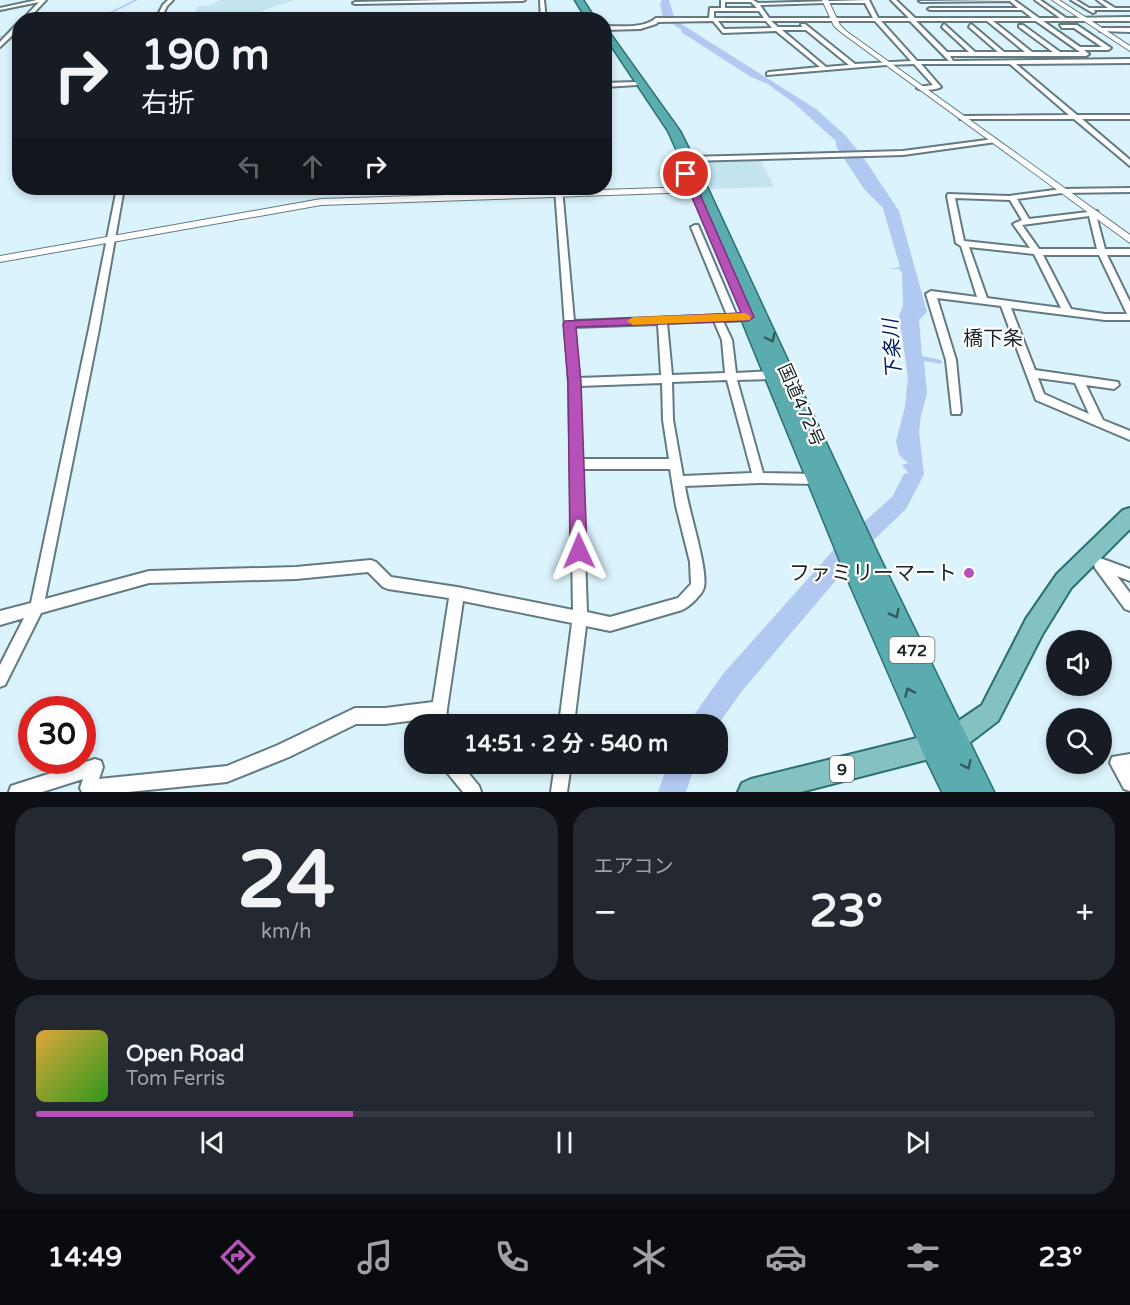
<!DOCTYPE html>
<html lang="ja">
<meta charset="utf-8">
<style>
body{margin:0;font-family:"Varela Round","Noto Sans JP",sans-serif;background:#242831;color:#f1f3f6;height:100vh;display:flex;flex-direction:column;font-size:22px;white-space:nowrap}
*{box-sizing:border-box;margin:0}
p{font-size:20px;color:#9ea1a6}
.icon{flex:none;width:33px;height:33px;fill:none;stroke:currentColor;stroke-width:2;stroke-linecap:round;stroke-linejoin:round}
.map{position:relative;height:792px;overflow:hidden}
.panel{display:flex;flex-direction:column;gap:15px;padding:15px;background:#0d0f14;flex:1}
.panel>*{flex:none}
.banner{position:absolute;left:12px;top:12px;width:600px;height:183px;border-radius:24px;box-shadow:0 3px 9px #0003;background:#171b24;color:#f1f3f6;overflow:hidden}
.fabs{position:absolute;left:1046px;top:630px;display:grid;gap:12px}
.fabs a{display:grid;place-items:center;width:66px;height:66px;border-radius:50%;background:#171b24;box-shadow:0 3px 9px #0003;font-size:30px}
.speed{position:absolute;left:18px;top:696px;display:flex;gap:12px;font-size:30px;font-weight:700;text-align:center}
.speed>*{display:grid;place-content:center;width:78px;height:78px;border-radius:50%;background:#171b24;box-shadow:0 3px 9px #0003;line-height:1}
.speed .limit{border:9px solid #d22;background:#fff;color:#111}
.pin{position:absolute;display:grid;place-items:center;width:51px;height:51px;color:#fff;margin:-26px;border:3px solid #fff;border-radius:50%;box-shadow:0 2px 6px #0007}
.me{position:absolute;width:66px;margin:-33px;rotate:359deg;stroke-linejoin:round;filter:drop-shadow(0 0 4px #0008)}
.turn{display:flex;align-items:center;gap:21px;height:126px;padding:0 30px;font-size:27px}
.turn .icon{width:78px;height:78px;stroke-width:2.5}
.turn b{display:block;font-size:42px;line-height:51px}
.lanes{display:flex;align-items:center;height:57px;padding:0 30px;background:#0003;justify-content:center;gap:30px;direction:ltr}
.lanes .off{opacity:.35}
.big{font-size:45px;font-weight:700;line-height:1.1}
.panel .card{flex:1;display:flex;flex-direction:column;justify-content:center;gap:9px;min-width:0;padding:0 21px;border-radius:24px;background:#242831}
.panel .dial{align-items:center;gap:0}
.dial b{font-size:78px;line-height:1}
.song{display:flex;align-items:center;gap:18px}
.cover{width:72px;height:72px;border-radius:9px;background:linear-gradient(135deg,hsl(40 70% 55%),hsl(110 70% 35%))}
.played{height:6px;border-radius:3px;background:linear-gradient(90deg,#b551b7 30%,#363941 30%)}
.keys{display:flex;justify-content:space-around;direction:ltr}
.heat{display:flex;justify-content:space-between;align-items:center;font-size:33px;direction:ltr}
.panel .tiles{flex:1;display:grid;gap:15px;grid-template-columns:1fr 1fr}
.card:last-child{grid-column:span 2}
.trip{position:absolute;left:404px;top:714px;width:324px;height:60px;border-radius:24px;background:#171b24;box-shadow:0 3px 9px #0003;font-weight:700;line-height:60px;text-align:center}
.tab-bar{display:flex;height:96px;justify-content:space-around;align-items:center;background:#090b0e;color:#9ea1a6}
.tab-bar .icon{width:42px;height:42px}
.tab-bar .selected{color:#b551b7}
.tab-bar b{font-size:27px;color:#f1f3f6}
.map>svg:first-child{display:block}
</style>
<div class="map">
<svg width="1130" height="792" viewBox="0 0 1130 792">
<rect width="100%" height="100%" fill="#daf3fc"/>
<path fill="#c4e5f0" d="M219,0H295L261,11L236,16L191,19L198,6L211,5Z
M760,158L774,187L711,189L698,160Z"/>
<path fill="#b1c8f1" d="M662,0H669L675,20L816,109L845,135L863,157L899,211L927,312L919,320L922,356L941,360L942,364L924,361L927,394L921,415L919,432L924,474L917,487L904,504L897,500L909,474L902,465L908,463L899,455L896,441L905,407L908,377L899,316L903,306L902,272L899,269H888L900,267L883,208L864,189L836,146V141L795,104L768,84L751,77L681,32L682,30L663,18L660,4Z"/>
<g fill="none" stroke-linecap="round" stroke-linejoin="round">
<path stroke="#b1c8f1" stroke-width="1.5" d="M87,20L110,13L136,0
M0,37L20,33"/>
<path fill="#b1c8f1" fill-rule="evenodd" d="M911,472L918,474L921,480L906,509L854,559L741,692L717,726V724H690L694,715L723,674L838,545L892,497L904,474Z
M668,764H695L686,792H658Z"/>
<defs>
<path id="minor" d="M37,0H46L27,20H22L39,2L0,10V8Z
M168,0H173L167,6L160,20H155L163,5Z
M443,0H525L523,1L355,4L353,3L355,2Z
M540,0H544L546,20H541Z
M721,0H753L758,3L869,0L878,18H909L891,0H896L915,18H1032L1022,10H930L928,9L930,8H1018L1010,1L921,2L919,1L1014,0L1039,18H1060L1035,0H1040L1066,18L1130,17V21H1043L1080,47H1102L1074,28H1062L1060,25H1077L1111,48L1108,50H1084L1089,54L1086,56H950L953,61L1130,59V63L1016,64L1077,115H1130V119H1082L1130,160V166L1074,119H960V117L962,116L1069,115L1010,64H921L941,87C936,90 922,91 917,88L918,87L933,85L914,64L886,65L767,75V73L769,72L820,67L776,31L723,33L713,21L658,22L656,24L640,29L604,30V26C620,26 644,29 656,18H709L710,8H721ZM725,2H751L757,8H725ZM825,3H865L873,18H769L760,5ZM714,11H759L764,18H714ZM718,21H766L772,28L724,29ZM771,21H875L911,61L855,64L805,24H801L802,27H778ZM881,21H910L949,61H917ZM916,21H987L1025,52H1004L971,24L969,27L998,52H975L944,24L942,27L969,52H947ZM993,21H1036L1080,52H1060L1023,25H1019V27L1053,52H1032ZM782,30H806L849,65L826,67Z
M1071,0H1076L1089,8H1108L1097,0H1102L1115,8H1130V10H1094L1095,12L1093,13Z
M18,23H20V28L0,47V42Z
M1102,28H1130V32L1100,31Z
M635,82L638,84L637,85L604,87V83Z
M994,139L997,141L996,142L903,155L688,161L684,159L688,157L903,151Z
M117,188H124L99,329L45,599L149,571L296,567L371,560L376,562L391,577L457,587L573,610L569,382L555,188H562L574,321L727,315L691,227L695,225H698L736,314H748L753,317L748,320L723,321L732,340L736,373L773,371L778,375L773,379L737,380L763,473L818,474L822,476L824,479L822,482L818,484L759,483L685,486C688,509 708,568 704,587C703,594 689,607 682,610L610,631L586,626L574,724H559L572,623L463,601L447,709L446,724H432L431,718L385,724H356L289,757L227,782L128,792H82L80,788L83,779L42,792H9L11,786L17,784L95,759L101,761L103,767L99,779L227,766L278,745L355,708H385L433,702L449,598L388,589L383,587L368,572L296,579L149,583L41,613L5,685L0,687V665L24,618L0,625V611L31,603L89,329ZM714,321L722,340L725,373L672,375L667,323ZM658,324L661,375L579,378L574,327ZM727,380L752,473L683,476L673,420L672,382ZM662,383L663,420L669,459H582L579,386ZM582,469H670L676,506L690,562L691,584L678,598L610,617L587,612Z
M1130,188V192L1062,193L1017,199L1029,219L1097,211L1098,213L1096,215L1105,249H1130V255H1107L1130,302V320H1105L1011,308L1035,370L1118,382L1119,385L1114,389L1086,385L1103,420L1130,431V440L1036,400L1001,306L937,298L956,360L961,411L960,414H952L946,360L926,294L931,291L977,297L961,246L956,243L947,196L948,194L1009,196L1062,189ZM955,198L1010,200L1022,220L1013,224L1030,248L964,241ZM1089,216L1097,249H1039L1022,225ZM969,247L1034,254L1061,308L987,298ZM1043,255H1099L1127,314H1105L1071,309ZM1038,378L1075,383L1089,414L1044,394Z
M1100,558L1130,569V581L1117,576L1130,593V611L1125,609L1095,568L1094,564L1095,560Z
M1130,754V791L1124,789L1110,763L1112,757Z
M443,764H461L479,786L481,792H463L445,770Z
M555,764H571L567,792H551Z"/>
<path id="tertiary" d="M822,0H828L840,25L846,31L1130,235V243L842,33L834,26Z
M1052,0H1059L1130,46V51Z
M693,187L698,190L696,192L321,205L0,262V256L321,199Z"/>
<path id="primary" d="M1130,508V529L1071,588L1042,635L998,721L964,747L933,758L801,792H738L742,783L751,779L933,734L948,728L982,705L1026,619L1057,574L1123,510Z"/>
<path id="trunk" d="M575,0H583L596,20H587Z
M604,25L680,131L694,159L878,554L994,792H942L924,755L847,578L742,321L744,317L752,316L668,131L604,35Z"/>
</defs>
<use href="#minor" stroke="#637a81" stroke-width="4"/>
<use href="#tertiary" stroke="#637a81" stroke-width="2"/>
<use href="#primary" stroke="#2a6f73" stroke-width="4"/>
<use href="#trunk" stroke="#2a6f73" stroke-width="3"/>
<use href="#minor" fill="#fff" fill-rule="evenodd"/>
<use href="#tertiary" fill="#fff" fill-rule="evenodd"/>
<use href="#primary" fill="#84c1c3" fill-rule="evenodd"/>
<use href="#trunk" fill="#5bacaf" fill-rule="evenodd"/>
</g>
<defs><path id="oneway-chevron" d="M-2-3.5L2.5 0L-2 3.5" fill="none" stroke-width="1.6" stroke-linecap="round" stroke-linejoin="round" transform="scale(1.5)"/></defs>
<g stroke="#355b5e">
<use href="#oneway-chevron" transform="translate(771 338) rotate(65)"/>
<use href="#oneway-chevron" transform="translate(895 614) rotate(64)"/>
<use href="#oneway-chevron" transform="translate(909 692) rotate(-114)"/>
<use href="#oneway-chevron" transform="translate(967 765) rotate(65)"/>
</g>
<path fill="#b551b7" stroke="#763577" stroke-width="1.5" d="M683,172L691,174L754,317L748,321L576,327L581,382L587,551L584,556L579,559L573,556L570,551L568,382L563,324L565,321L741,313L682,174Z"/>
<path fill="#f59e0b" d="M745,313L751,317L750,320L633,325L627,321L633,317Z"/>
<circle fill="#b551b7" stroke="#fff" stroke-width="2" cx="969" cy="573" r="6"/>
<g text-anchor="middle" stroke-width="4.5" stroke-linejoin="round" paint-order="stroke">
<g fill="#fff" stroke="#606668" stroke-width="1.5">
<rect x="889.5" y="637" width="45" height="26" rx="4.5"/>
<rect x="830" y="756" width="24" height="26" rx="4.5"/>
</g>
<g font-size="16" font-weight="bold" fill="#1c2528">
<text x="912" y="656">472</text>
<text x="842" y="775">9</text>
</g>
<g font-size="18" fill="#1c2528" stroke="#fff">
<text transform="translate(801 405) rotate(66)" y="6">国道472号</text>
</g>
<g font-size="20" fill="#1c2528" stroke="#fff">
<text x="993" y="345">橋下条</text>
</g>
<g font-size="20" font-style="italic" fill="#001f6c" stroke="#fff">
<text transform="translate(892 349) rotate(-94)" y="7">下条川</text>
</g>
<g font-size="21" fill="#1c2528" stroke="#fff" text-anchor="end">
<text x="957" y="580">ファミリーマート</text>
</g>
</g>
</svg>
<div class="fabs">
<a><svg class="icon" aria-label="sound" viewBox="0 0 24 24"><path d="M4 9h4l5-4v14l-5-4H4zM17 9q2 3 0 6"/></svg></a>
<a><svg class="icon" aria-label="search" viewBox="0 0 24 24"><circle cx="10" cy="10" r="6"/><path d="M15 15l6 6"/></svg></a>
</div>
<div class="speed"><div class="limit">30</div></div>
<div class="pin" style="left:686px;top:174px;background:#d93025"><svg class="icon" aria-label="arrive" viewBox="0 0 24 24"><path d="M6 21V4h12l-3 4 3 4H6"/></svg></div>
<svg class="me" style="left:579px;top:551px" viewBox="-20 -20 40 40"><path d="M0-17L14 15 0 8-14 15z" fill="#b551b7" stroke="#fff" stroke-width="4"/></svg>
<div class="trip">14:51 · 2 分 · 540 m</div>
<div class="banner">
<div class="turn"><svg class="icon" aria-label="right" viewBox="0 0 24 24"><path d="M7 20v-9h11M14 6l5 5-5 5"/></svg><div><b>190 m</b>右折</div></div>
<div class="lanes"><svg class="icon off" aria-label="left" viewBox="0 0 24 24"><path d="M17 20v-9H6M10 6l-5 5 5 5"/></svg><svg class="icon off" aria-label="ahead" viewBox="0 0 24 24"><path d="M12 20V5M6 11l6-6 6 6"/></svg><svg class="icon" aria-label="right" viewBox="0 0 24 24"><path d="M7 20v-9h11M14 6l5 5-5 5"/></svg></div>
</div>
</div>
<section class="panel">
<div class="tiles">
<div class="card dial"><b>24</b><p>km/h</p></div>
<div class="card"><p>エアコン</p>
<div class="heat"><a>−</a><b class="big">23°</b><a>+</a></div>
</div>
<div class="card">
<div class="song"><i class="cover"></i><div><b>Open Road</b><p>Tom Ferris</p></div></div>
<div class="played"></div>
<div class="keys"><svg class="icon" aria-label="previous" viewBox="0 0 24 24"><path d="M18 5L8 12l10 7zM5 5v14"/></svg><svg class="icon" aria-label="pause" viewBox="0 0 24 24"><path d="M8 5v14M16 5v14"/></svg><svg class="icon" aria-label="next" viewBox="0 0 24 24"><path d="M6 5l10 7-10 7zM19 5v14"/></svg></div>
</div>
</div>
</section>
<nav class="tab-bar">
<b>14:49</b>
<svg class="icon selected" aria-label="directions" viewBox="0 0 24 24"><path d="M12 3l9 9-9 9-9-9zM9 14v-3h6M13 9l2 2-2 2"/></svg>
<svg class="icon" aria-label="music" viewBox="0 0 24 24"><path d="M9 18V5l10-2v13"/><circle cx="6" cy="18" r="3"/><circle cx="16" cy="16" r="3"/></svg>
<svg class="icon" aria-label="phone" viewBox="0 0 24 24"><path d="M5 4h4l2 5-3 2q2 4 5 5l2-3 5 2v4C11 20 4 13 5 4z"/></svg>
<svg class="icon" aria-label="climate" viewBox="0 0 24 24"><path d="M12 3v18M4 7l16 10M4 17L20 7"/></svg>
<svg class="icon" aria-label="car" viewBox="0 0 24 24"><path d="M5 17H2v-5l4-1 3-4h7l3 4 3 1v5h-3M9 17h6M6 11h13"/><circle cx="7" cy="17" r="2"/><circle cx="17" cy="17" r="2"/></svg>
<svg class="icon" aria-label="filters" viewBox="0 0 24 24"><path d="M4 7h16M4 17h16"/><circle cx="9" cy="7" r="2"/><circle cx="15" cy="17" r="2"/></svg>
<b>23°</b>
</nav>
